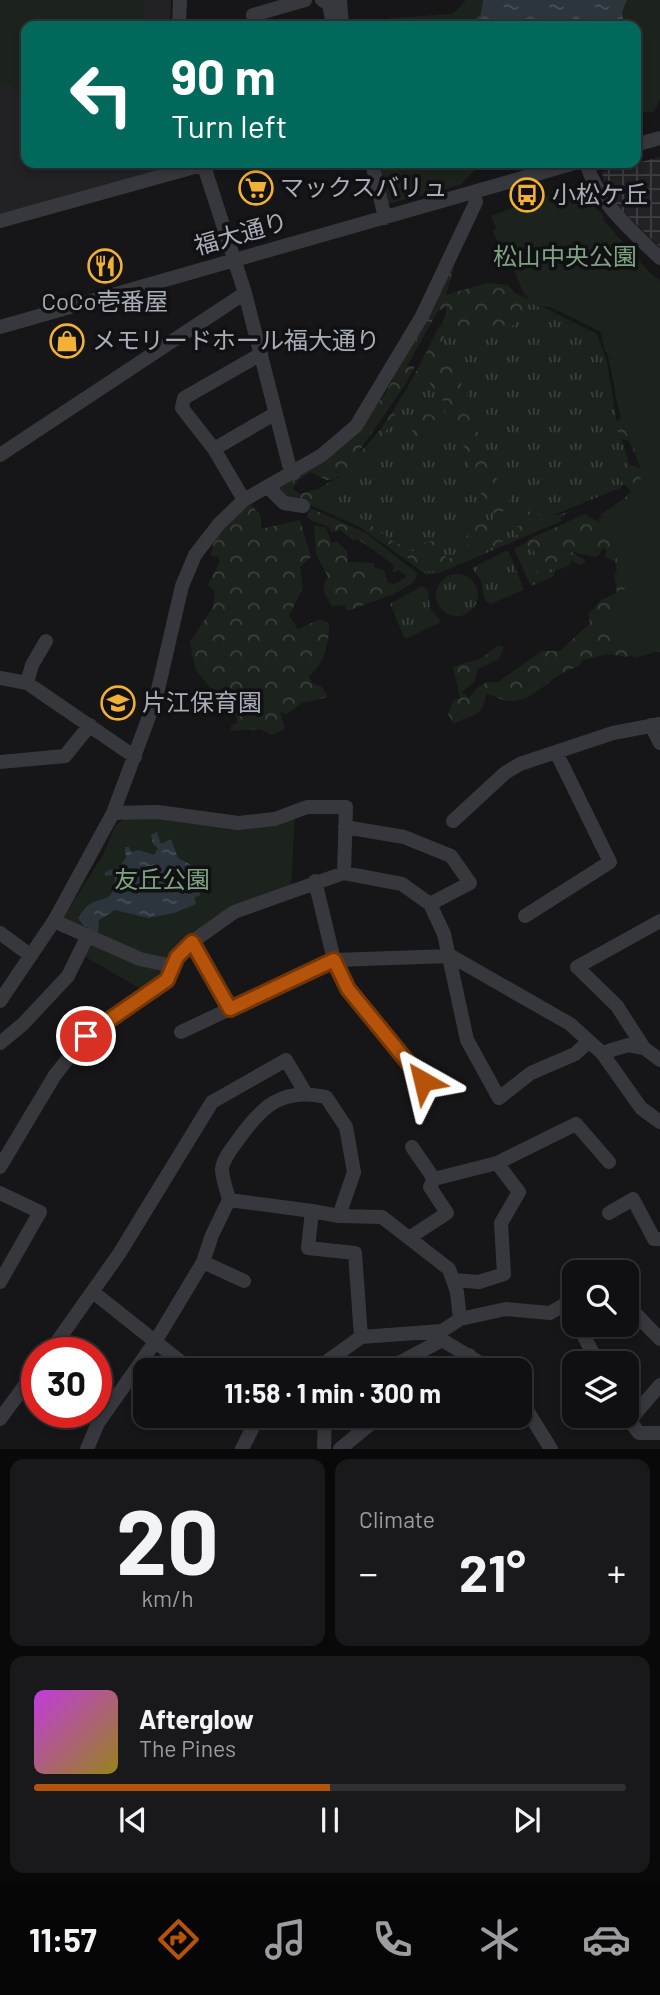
<!DOCTYPE html>
<meta charset="utf-8">
<style>
body{margin:0;font-family:Barlow,"Noto Sans JP",sans-serif;background:#19191b;color:#f1f3f6;height:100vh;display:flex;flex-direction:column;font-size:26px;white-space:nowrap}
*{box-sizing:border-box;margin:0}
p{font-size:23px;color:#9c9d9f}
.icon{flex:none;width:38px;height:38px;fill:none;stroke:currentColor;stroke-width:2;stroke-linecap:round;stroke-linejoin:round}
.map{position:relative;height:1449px;overflow:hidden}
.side{display:flex;flex-direction:column;gap:10px;padding:10px;background:#09090a;flex:1}
.side>*{flex:none}
.hud{position:absolute;left:21px;top:21px;width:620px;height:147px;border-radius:14px;box-shadow:0 4px 10px #0003,0 0 0 2px #303032;background:#00695c;color:#fff;overflow:hidden}
.controls{position:absolute;left:562px;top:1260px;display:grid;gap:14px}
.controls a{display:grid;place-items:center;width:77px;height:77px;border-radius:14px;background:#101012;box-shadow:0 4px 10px #0003,0 0 0 2px #303032;font-size:35px}
.speed{position:absolute;left:21px;top:1337px;display:flex;gap:14px;font-size:35px;font-weight:700;text-align:center}
.speed>*{display:grid;place-content:center;width:91px;height:91px;border-radius:50%;background:#101012;box-shadow:0 4px 10px #0003,0 0 0 2px #303032;line-height:1}
.speed .limit{border:10px solid #d22;background:#fff;color:#111}
.pin{position:absolute;display:grid;place-items:center;width:60px;height:60px;color:#fff;margin:-30px;border:4px solid #fff;border-radius:50%;box-shadow:0 2px 7px #0007}
.me{position:absolute;width:77px;margin:-38px;rotate:323deg;stroke-linejoin:round;filter:drop-shadow(0 0 5px #0008)}
.turn{display:flex;align-items:center;gap:24px;height:147px;padding:0 35px;font-size:32px}
.turn .icon{width:91px;height:91px;stroke-width:2.5}
.turn b{display:block;font-size:49px;line-height:60px}
.big{font-size:52px;font-weight:700;line-height:1.1}
.side .tile{flex:1;display:flex;flex-direction:column;justify-content:center;gap:10px;min-width:0;padding:0 24px;border-radius:14px;background:#19191b}
.side .dial{align-items:center;gap:0}
.dial b{font-size:91px;line-height:1}
.song{display:flex;align-items:center;gap:21px}
.cover{width:84px;height:84px;border-radius:10px;background:linear-gradient(135deg,hsl(290 70% 55%),hsl(50 70% 35%))}
.played{height:7px;border-radius:4px;background:linear-gradient(90deg,#b45309 50%,#303032 50%)}
.keys{display:flex;justify-content:space-around;direction:ltr}
.heat{display:flex;justify-content:space-between;align-items:center;font-size:38px;direction:ltr}
.side .tiles{flex:1;display:grid;gap:10px;grid-template-columns:1fr 1fr}
.tile:last-child{grid-column:span 2}
.trip{position:absolute;left:133px;top:1358px;width:399px;height:70px;border-radius:14px;background:#101012;box-shadow:0 4px 10px #0003,0 0 0 2px #303032;font-weight:700;line-height:70px;text-align:center}
.tab-bar{display:flex;height:112px;justify-content:space-around;align-items:center;background:#060607;color:#9c9d9f}
.tab-bar .icon{width:49px;height:49px}
.tab-bar .active{color:#b45309}
.tab-bar b{font-size:32px;color:#f1f3f6}
.map>svg:first-child{display:block}
</style>
<div class="map">
<svg width="660" height="1449" viewBox="0 0 660 1449">
<defs>
<pattern id="industrial-grid" width="8" height="8" patternUnits="userSpaceOnUse" patternTransform="scale(1.75)"><rect width="8" height="8" fill="#222225"/><path d="M0 4h8M4 0v8" fill="none" stroke="#3f3f43"/></pattern>
<pattern id="grass-tufts" width="24" height="20" patternUnits="userSpaceOnUse" patternTransform="scale(1.75)"><rect width="24" height="20" fill="#1c231d"/><path d="M3 7l-1-3M5 7V3M7 7l1-3M15 17l-1-3M17 17v-4M19 17l1-3" fill="none" stroke="#3a403c"/></pattern>
<pattern id="forest-crowns" width="20" height="18" patternUnits="userSpaceOnUse" patternTransform="scale(1.75)"><rect width="20" height="18" fill="#1c231d"/><path d="M2 6a3 3 0 1 1 6 0M12 15a3 3 0 1 1 6 0" fill="none" stroke="#3a403c"/></pattern>
<pattern id="water-ripples" width="26" height="14" patternUnits="userSpaceOnUse" patternTransform="scale(1.75)"><rect width="26" height="14" fill="#2c353c"/><path d="M2 4q2-2 4 0t4 0M15 11q2-2 4 0t4 0" fill="none" stroke="#485056"/></pattern>
</defs>
<rect width="100%" height="100%" fill="#161618"/>
<path fill="#222225" d="M0,0H171L170,26H26V163H191L0,214Z"/>
<path fill="url(#industrial-grid)" d="M660,157V247L612,201L605,190L602,172Z"/>
<path fill="url(#grass-tufts)" d="M507,289L597,334L607,362L617,424L633,476L620,488L556,514L562,521L439,573L427,575L360,527L310,505C311,488 327,485 339,477C349,470 357,459 365,450C404,410 431,348 453,298Z
M543,534L586,561L580,565L569,559L555,565L554,576L531,586L514,549Z
M506,551L509,552L524,590L490,604L485,600L481,580L472,568Z
M436 595a21 21 0 1 1 42 0a21 21 0 1 1-42 0Z
M422,586L428,590L430,608L441,622L405,639L390,604Z"/>
<path fill="url(#forest-crowns)" fill-rule="evenodd" d="M592,203L604,217L602,224L644,270L660,280V652L649,649L627,657L607,654L583,660L578,667C549,674 541,697 514,701C503,702 496,696 486,694C482,721 470,713 454,724L448,714L453,701L460,698L453,667L482,658L498,645L504,647L499,659L478,669L474,682L462,692L469,698L477,688L487,682H498L542,651H560L590,623L588,615L601,600L617,593L614,575L617,571L615,561L605,557L607,552L604,547L597,557L571,552L570,564C562,571 552,571 543,567L542,572L536,573L532,567L538,561L534,551L526,546L527,540L585,514L598,522C605,507 622,504 631,491L616,476L618,468L625,463L641,468L629,441L621,439L615,425L623,414L612,356L605,351L600,329L551,306L539,307L529,302C522,275 505,257 493,232L500,224Z
M455,264L446,295L486,283L508,285L523,302L524,317L507,330L480,326L462,336H454L446,325V307L438,311L407,366H415L405,385L357,454C385,434 422,363 438,328L444,326V343L437,348L439,356L456,358L464,368L461,387L466,391L472,411L479,416L477,431L485,444L483,454L496,466V478C506,488 512,494 508,508L498,514L500,520L495,524L507,536L505,541C492,544 484,555 472,558C457,562 441,572 425,572C401,550 355,520 319,506C311,503 317,506 309,506C296,506 286,495 277,486L349,439L385,394ZM427,369L431,389L443,400L447,423L462,440L470,472L481,487V500L495,514L493,520L413,547L425,544L430,550L434,545L447,544L448,540L455,542L458,537L465,538L468,534L472,538L489,537L475,546L464,545L448,560L440,549L435,558L416,559L413,551H408L411,546L397,544L358,516L338,512L335,496L338,486L331,482L325,487L323,496L321,491L316,489L300,494L293,489L297,481L311,472L326,480H335L337,476L345,478L365,470L364,461L373,455L404,398Z
M412 428a14 14 0 1 1 28 0a14 14 0 1 1-28 0Z
M251,504L261,517V529L300,520L311,557L300,567L303,587L289,616L298,629L320,619L329,623C329,645 325,661 309,677L312,683L322,687L328,697L302,703L287,714L280,712L285,729L272,735L260,729L231,731V725L237,723L236,712L225,706L195,669L190,642L213,607L215,592L208,585L220,561L218,556H211C213,532 233,519 251,504Z
M310,508L366,533L417,573L414,582L394,594L350,610H346L345,605L332,606C326,596 319,589 328,577L316,554L314,525L326,528L332,543L336,541L347,551L348,562L374,563L375,568L384,570L388,583L394,584L407,577L399,570L393,572L394,565L358,539L353,540L340,530L331,532L329,527L310,520L307,516Z
M527,511L551,517L571,511L557,520L514,536L515,526H527L531,519L504,520V517Z"/>
<path fill="#1c231d" d="M0,0H144V26H26V88L16,90L13,83L0,85Z
M466,0H660V99L654,112L635,113V26H367L390,18L453,14Z
M379,163H482L460,185L388,204Z
M543,196L583,197L660,284V651L634,658L628,652L613,619L625,588L614,548L600,514C615,506 636,502 640,483C645,460 628,442 622,422C613,392 612,362 601,332L524,294L491,216Z
M295,814L291,885L231,906L170,962L144,956L63,918L103,855L115,826L127,817L189,820Z
M91,941L168,972L144,991L82,955Z"/>
<path fill="url(#water-ripples)" d="M483,0H627L622,12L624,26H467L481,14Z
M157,832L161,844L171,839L178,858L197,868L199,884L205,889L200,890V895L194,898L196,904L174,913L148,918L115,910L99,920L98,933L83,925L78,918C81,914 85,907 89,905C104,895 113,904 115,879L112,875L105,876V872L119,867L126,858L125,847H129L131,852L139,850L154,855L158,848L153,844L151,835Z"/>
<g fill="none" stroke-linecap="round" stroke-linejoin="round">
<path stroke="#37383d" stroke-width="14" d="M322,0L329,4L333,26
M340,0L342,26
M179,26L180,0
M256,26L253,15L305,0
M635,145L660,138
M203,163L245,293L289,465L294,473
M372,163L385,218
M586,163C600,205 629,228 660,258
M0,221L209,163
M0,327L575,163
M214,449L276,413
M0,455L245,293
M268,487L284,503L303,506
M244,500L214,449L182,408L184,398L261,354
M0,678L27,683L135,757
M27,683L32,665L46,641
M651,725L660,743
M0,762L65,756L90,725
M113,813L158,812L238,823L275,819L307,807H346L344,873
M453,821L505,773L520,764L613,733L660,724
M345,827L404,837L451,856L470,883L430,904
M315,881L334,960L348,989L423,1081
M525,916L610,862L557,754
M54,921L140,959L172,966
M660,921L577,967L617,1006L644,1048L660,1060
M0,933L30,955
M192,942L234,912L344,873L402,884L430,904L444,934L467,1040L499,1098L531,1073L575,1054L589,1041
M0,1001L54,921L113,813L156,698L182,586L195,555L219,524L244,500L322,455L356,426L422,316L476,202L474,193
M181,1032L334,960L451,956L570,1024L602,1053L628,1045L644,1048
M0,1043L23,1024L68,976L88,935
M602,1053L641,1108L660,1122
M412,1147L434,1179
M0,1167L55,1075L86,1036L167,980L177,957L192,942L230,1009
M0,1193L40,1212L0,1282
M229,1200L312,1211
M609,1213L633,1199L654,1239H660
M339,1216L312,1211L308,1248L355,1253L361,1337
M409,1238L447,1213L430,1187L434,1179L497,1163
M203,1262L212,1235L229,1200C227,1191 222,1178 222,1169C223,1159 232,1148 238,1140C262,1106 282,1087 326,1097L346,1127L354,1172L339,1216L382,1217L449,1269L457,1292L460,1319L506,1309L550,1313L574,1299
M453,1280L479,1282L504,1274L501,1223L519,1192L497,1163L576,1124L609,1162
M93,1292L191,1370
M626,1304L660,1339
M578,1325L598,1363
M49,1353L119,1254L212,1102L286,1060L305,1092
M315,1370L361,1337L442,1331L460,1319
M386,1370L442,1340L492,1370
M460,1370L469,1355
M520,1399L551,1449
M626,1416L639,1433H660
M0,1419L37,1369
M629,1421L660,1385
M87,1449L98,1423L155,1342L203,1262L244,1281
M242,1449L256,1421L249,1416
M324,1449L325,1416
M340,1449L380,1416"/>
</g>
<g fill="none" stroke-linecap="round" stroke-linejoin="round">
<defs>
<path id="route" d="M86,1036L167,980L177,957L192,942L230,1009L334,960L348,989L423,1081"/>
</defs>
<use href="#route" stroke="#753606" stroke-width="18"/>
<use href="#route" stroke="#b45309" stroke-width="12"/>
</g>
<defs>
<symbol id="supermarket-ring" viewBox="-11 -11 22 22"><circle r="9.5" fill="#111113" stroke="#f2b134" stroke-width="1.5"/><path d="M-6-5.5h2.5l.6 2H6L4.5 2H-2.5L-4.4-4H-6ZM-1.5 3.2a1.3 1.3 0 1 0 .1 0ZM3 3.2a1.3 1.3 0 1 0 .1 0Z" fill="#f2b134"/></symbol>
<symbol id="bus-ring" viewBox="-11 -11 22 22"><circle r="9.5" fill="#111113" stroke="#f2b134" stroke-width="1.5"/><path d="M-5-6H5V4H4V6H2V4H-2V6H-4V4H-5ZM-3.5-4V0h7V-4ZM-3.5 1.2v1.5H-2V1.2ZM2 1.2v1.5H3.5V1.2Z" fill="#f2b134"/></symbol>
<symbol id="restaurant-ring" viewBox="-11 -11 22 22"><circle r="9.5" fill="#111113" stroke="#f2b134" stroke-width="1.5"/><path d="M-5-6h1v4h1v-4h1v4h1v-4h1v5L-1.5 .5V6h-2V.5L-5-1ZM5-6V6H3V1.5H1.5Q1.5-4 5-6Z" fill="#f2b134"/></symbol>
<symbol id="shop-ring" viewBox="-11 -11 22 22"><circle r="9.5" fill="#111113" stroke="#f2b134" stroke-width="1.5"/><path d="M-5-2.5h2.3a2.7 3.5 0 0 1 5.4 0H5L5.5 6h-11ZM-1.5-2.5h3a1.5 2.3 0 0 0-3 0Z" fill="#f2b134"/></symbol>
<symbol id="school-ring" viewBox="-11 -11 22 22"><circle r="9.5" fill="#111113" stroke="#f2b134" stroke-width="1.5"/><path d="M0-5L7-2L0 1L-7-2ZM-4 1L0 2.5L4 1V4Q0 6-4 4Z" fill="#f2b134"/></symbol>
</defs>
<g fill-rule="evenodd">
<use href="#supermarket-ring" x="237" y="169" width="38" height="38"/>
<use href="#bus-ring" x="508" y="176" width="38" height="38"/>
<use href="#restaurant-ring" x="86" y="247" width="38" height="38"/>
<use href="#shop-ring" x="48" y="322" width="38" height="38"/>
<use href="#school-ring" x="99" y="684" width="38" height="38"/>
</g>
<g text-anchor="middle" stroke-width="7" stroke-linejoin="round" paint-order="stroke">
<g font-size="24" fill="#a8adb8" stroke="#111113" text-anchor="start">
<text x="280" y="196">マックスバリュ</text>
<text x="552" y="203">小松ケ丘</text>
<text x="105" y="310" text-anchor="middle">CoCo壱番屋</text>
<text x="92" y="349">メモリードホール福大通り</text>
<text x="142" y="711">片江保育園</text>
</g>
<g font-size="24" fill="#a8adb8" stroke="#111113">
<text transform="translate(241 234) rotate(-16)" y="8">福大通り</text>
</g>
<g font-size="24" fill="#7fa381" stroke="#111113">
<text x="565" y="265">松山中央公園</text>
<text x="162" y="888">友丘公園</text>
</g>
</g>
</svg>
<div class="controls">
<a><svg class="icon" aria-label="search" viewBox="0 0 24 24"><circle cx="10" cy="10" r="6"/><path d="M15 15l6 6"/></svg></a>
<a><svg class="icon" aria-label="layers" viewBox="0 0 24 24"><path d="M12 4l9 5-9 5-9-5zM3 14l9 5 9-5"/></svg></a>
</div>
<div class="speed"><div class="limit">30</div></div>
<div class="pin" style="left:86px;top:1036px;background:#d93025"><svg class="icon" aria-label="arrive" viewBox="0 0 24 24"><path d="M6 21V4h12l-3 4 3 4H6"/></svg></div>
<svg class="me" style="left:423px;top:1081px" viewBox="-20 -20 40 40"><path d="M0-17L14 15 0 8-14 15z" fill="#b45309" stroke="#fff" stroke-width="4"/></svg>
<div class="trip">11:58 · 1 min · 300 m</div>
<div class="hud">
<div class="turn"><svg class="icon" aria-label="left" viewBox="0 0 24 24"><path d="M17 20v-9H6M10 6l-5 5 5 5"/></svg><div><b>90 m</b>Turn left</div></div>
</div>
</div>
<section class="side">
<div class="tiles">
<div class="tile dial"><b>20</b><p>km/h</p></div>
<div class="tile"><p>Climate</p>
<div class="heat"><a>−</a><b class="big">21°</b><a>+</a></div>
</div>
<div class="tile">
<div class="song"><i class="cover"></i><div><b>Afterglow</b><p>The Pines</p></div></div>
<div class="played"></div>
<div class="keys"><svg class="icon" aria-label="previous" viewBox="0 0 24 24"><path d="M18 5L8 12l10 7zM5 5v14"/></svg><svg class="icon" aria-label="pause" viewBox="0 0 24 24"><path d="M8 5v14M16 5v14"/></svg><svg class="icon" aria-label="next" viewBox="0 0 24 24"><path d="M6 5l10 7-10 7zM19 5v14"/></svg></div>
</div>
</div>
</section>
<nav class="tab-bar">
<b>11:57</b>
<svg class="icon active" aria-label="directions" viewBox="0 0 24 24"><path d="M12 3l9 9-9 9-9-9zM9 14v-3h6M13 9l2 2-2 2"/></svg>
<svg class="icon" aria-label="music" viewBox="0 0 24 24"><path d="M9 18V5l10-2v13"/><circle cx="6" cy="18" r="3"/><circle cx="16" cy="16" r="3"/></svg>
<svg class="icon" aria-label="phone" viewBox="0 0 24 24"><path d="M5 4h4l2 5-3 2q2 4 5 5l2-3 5 2v4C11 20 4 13 5 4z"/></svg>
<svg class="icon" aria-label="climate" viewBox="0 0 24 24"><path d="M12 3v18M4 7l16 10M4 17L20 7"/></svg>
<svg class="icon" aria-label="car" viewBox="0 0 24 24"><path d="M5 17H2v-5l4-1 3-4h7l3 4 3 1v5h-3M9 17h6M6 11h13"/><circle cx="7" cy="17" r="2"/><circle cx="17" cy="17" r="2"/></svg>
</nav>
